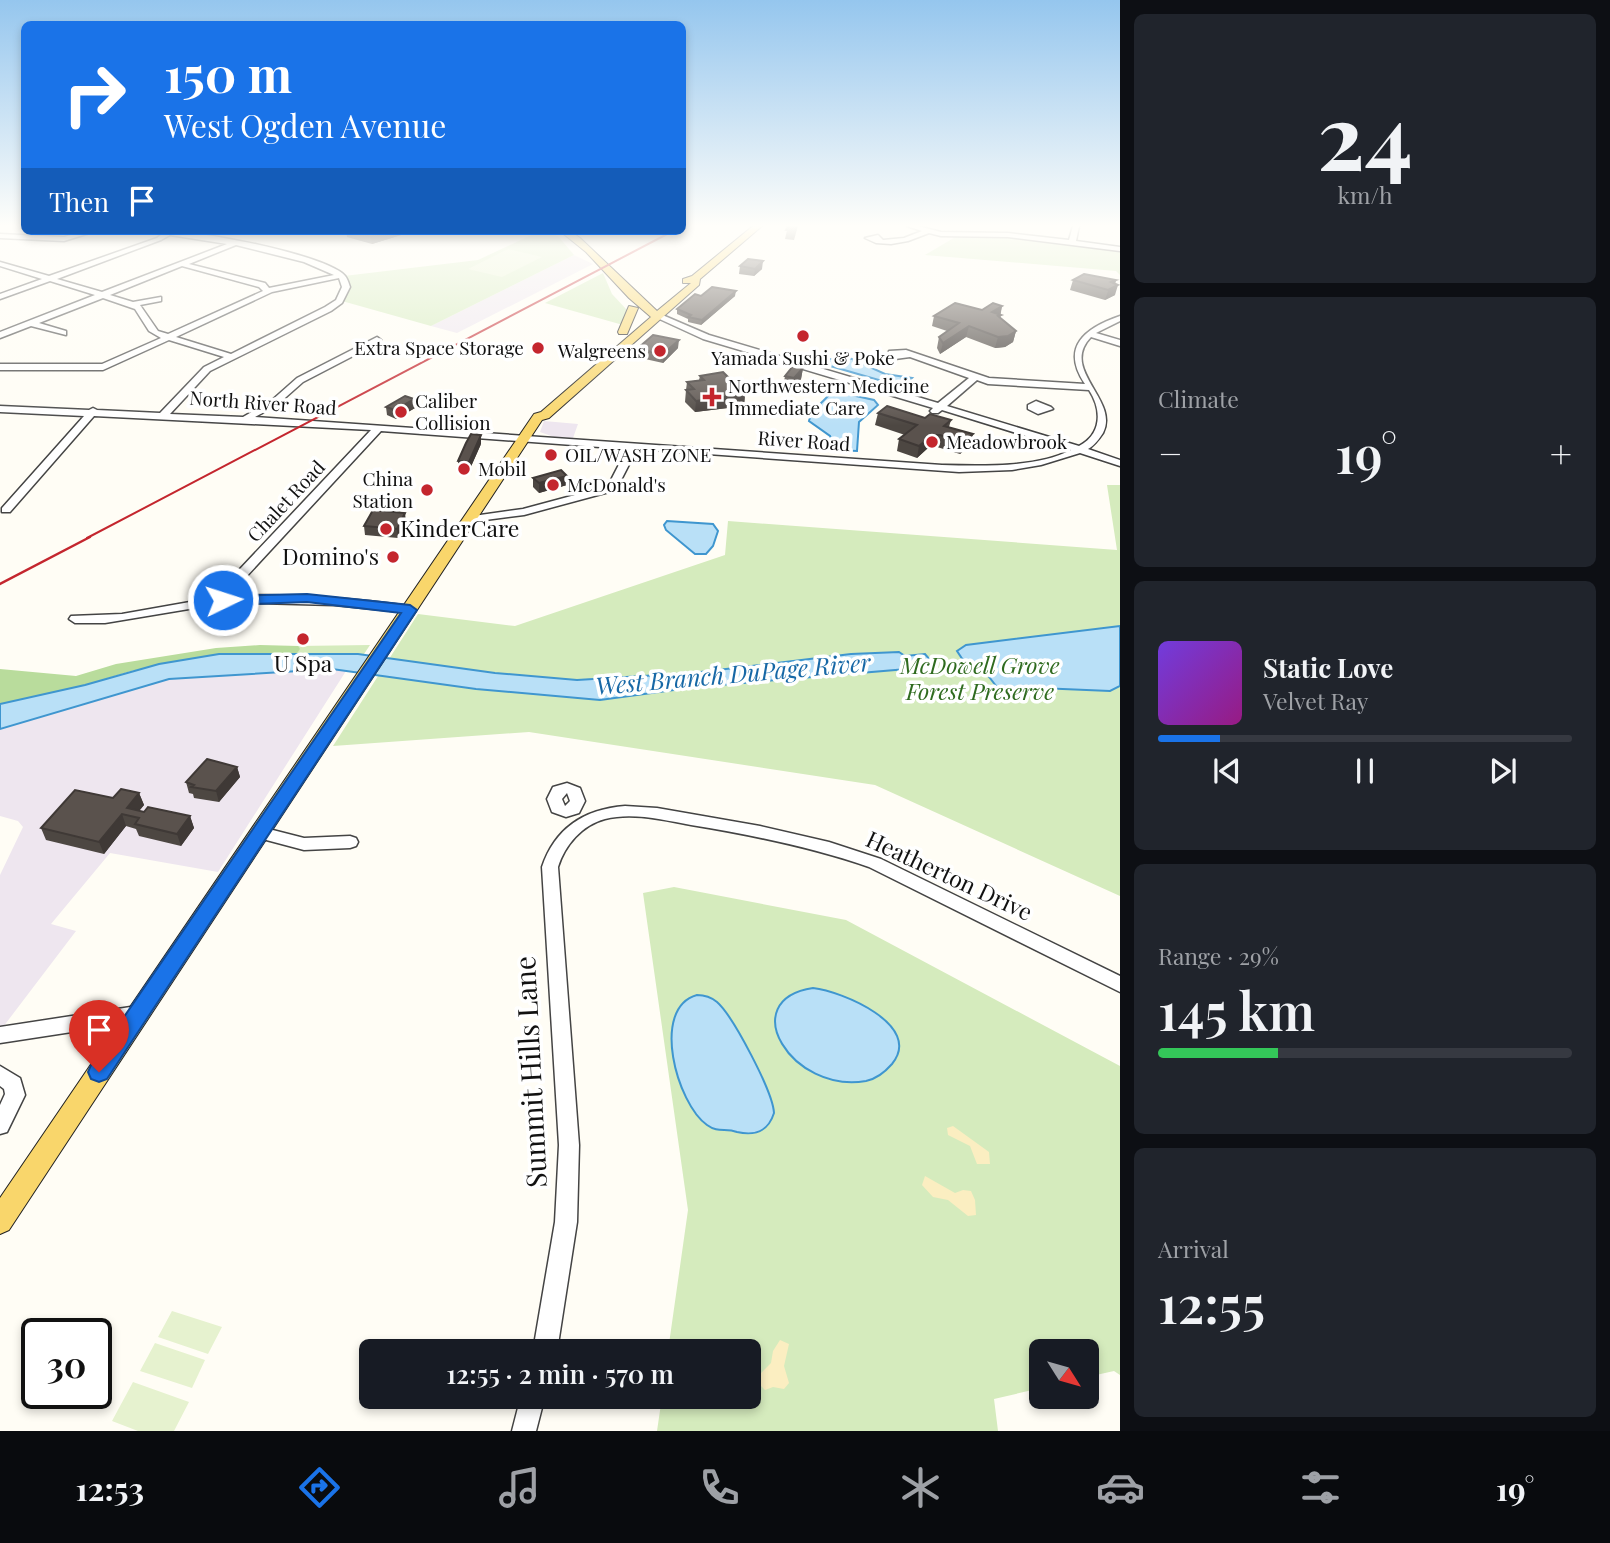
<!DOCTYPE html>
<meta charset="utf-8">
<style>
body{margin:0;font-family:"Playfair Display",serif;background:#20242c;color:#f1f3f6;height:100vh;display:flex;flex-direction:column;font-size:26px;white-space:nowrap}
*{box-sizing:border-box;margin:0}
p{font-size:23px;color:#9ea1a6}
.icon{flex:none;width:38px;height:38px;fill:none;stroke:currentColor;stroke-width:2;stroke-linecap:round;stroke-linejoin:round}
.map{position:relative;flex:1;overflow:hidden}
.sheet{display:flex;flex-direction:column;gap:14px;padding:14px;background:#0d0f14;width:490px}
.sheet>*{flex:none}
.banner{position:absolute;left:21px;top:21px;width:665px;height:214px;border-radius:10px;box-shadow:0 4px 10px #0003;background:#1a73e8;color:#fff;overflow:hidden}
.needle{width:46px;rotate:127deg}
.fabs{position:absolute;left:1029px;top:1339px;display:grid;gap:14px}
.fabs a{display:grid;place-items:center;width:70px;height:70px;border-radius:10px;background:#171b24;box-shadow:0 4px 10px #0003;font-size:35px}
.speed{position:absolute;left:21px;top:1318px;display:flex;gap:14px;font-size:35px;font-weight:700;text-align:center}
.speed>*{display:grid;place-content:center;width:91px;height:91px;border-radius:50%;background:#171b24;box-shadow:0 4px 10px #0003;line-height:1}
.speed .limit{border:4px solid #111;border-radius:10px;background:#fff;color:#111}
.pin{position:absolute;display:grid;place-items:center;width:60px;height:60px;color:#fff;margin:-72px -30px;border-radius:50% 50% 50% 0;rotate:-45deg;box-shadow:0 0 7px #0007}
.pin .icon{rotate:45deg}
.me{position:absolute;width:77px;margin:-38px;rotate:86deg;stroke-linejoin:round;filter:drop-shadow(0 0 5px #0008)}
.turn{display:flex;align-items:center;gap:24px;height:147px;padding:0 28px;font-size:32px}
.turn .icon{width:91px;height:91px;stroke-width:2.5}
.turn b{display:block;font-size:49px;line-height:60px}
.then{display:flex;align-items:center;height:66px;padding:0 28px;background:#0003;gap:14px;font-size:26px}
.big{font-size:52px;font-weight:600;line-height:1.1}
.sheet .tile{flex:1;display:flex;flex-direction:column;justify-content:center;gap:10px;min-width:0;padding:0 24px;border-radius:10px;background:#20242c}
.sheet .dial{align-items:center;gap:0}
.dial b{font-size:91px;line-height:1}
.song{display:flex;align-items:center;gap:21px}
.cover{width:84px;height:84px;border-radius:10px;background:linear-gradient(135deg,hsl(260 70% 55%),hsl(310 70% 35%))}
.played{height:7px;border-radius:4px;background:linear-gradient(90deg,#1a73e8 15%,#363941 15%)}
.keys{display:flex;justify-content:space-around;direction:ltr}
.heat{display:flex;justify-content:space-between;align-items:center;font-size:38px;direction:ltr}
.charge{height:10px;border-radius:5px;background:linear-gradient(90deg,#34c759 29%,#363941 0)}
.trip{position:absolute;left:359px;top:1339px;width:402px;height:70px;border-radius:10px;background:#171b24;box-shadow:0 4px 10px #0003;font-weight:600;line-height:70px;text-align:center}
.menu{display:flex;height:112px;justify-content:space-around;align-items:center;background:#090b0e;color:#9ea1a6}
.menu .icon{width:49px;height:49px}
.menu .selected{color:#1a73e8}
.menu b{font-size:32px;color:#f1f3f6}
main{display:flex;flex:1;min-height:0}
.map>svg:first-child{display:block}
</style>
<main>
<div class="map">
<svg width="1120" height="1431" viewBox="0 0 1120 1431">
<rect width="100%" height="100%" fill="#fffdf5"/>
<path fill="#eee6ef" d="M574,255L593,264L457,333L431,326Z
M544,421L578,424L573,438L554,437L540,432Z
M332,669L346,671L218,872L110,853L51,924L76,931L0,1031V875L23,827L18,821L0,816V729L169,679Z"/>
<path fill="#d5ebbd" d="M540,231L558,236L574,255L431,326L342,301L349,289L344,276L478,260Z
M957,236H997L1120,250V275L1116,271L925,255Z
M603,273L612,294L627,310L623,325L545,303Z
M1107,485H1120V896L875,785L529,732L333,746L418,614L515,626L725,555L728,521L1117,550Z
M370,645L364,654L297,653L298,646Z
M674,887L846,920L1120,1066V1375L1114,1371L1087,1377V1351H1041V1388L994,1399L998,1431H657L662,1397L749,1396V1351H668L688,1210L643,893Z"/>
<path fill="#b9dc9c" d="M260,645L298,646L300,649L297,653L219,654L131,671L85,685L0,704V669L76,676L116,664L216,648Z"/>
<path fill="#fbeec1" d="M953,1126L989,1152L990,1164H977L970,1146L948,1135L947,1128Z
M925,1176L955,1193L963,1190L971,1191L975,1200L976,1215L968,1216L948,1200L933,1197L922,1185Z
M780,1340L789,1344L784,1366L789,1383L784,1389L773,1387L765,1390L760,1385L759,1375L771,1363L773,1351Z"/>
<path fill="#e6f2cf" d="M508,249L542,257L502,277L468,269Z
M172,1311L222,1327L208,1354L158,1337Z
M155,1343L205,1360L192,1388L140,1371Z
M133,1382L189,1402L174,1431H138L112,1421Z"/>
<path fill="#b9e0f7" stroke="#3f96cf" stroke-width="2" d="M811,355L835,360L850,358L885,374L912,378L904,385H896L806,359Z
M833,391L874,400L878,405L859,422L857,451L835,450L830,436L809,421L811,413Z
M667,521L713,524L718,531L713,546L706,554H695L666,530L664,525Z
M1120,626V686L1110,691L1039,688L1000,691L979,664L963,660L957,651L966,645Z
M899,652L905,656L925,654L931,661L911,664L907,669L696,687L600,700L476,689L332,669L169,679L0,729V704L85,685L159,664L219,654H358L495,673L577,680L692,673L851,654Z
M813,988C841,991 924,1025 892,1064C885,1072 876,1079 866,1081C792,1094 734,1000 813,988Z
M697,995C705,995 711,997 717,1002C733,1016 773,1092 774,1113C768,1132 755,1136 737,1132C725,1128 718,1133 707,1125C677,1104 650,1008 697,995Z"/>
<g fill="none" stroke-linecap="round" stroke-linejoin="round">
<defs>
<path id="minor" d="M907,226H918L941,232L1008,233L1069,240L1073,226H1079L1076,241L1120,247V251L1008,237L941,236L929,233L908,241L891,244L876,243L865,238L878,235L883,240L904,238L922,231Z
M85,231H96L64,241L0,238V234L64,237Z
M166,231C201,231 315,253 342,273C347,277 348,281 350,287L342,303L331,311L210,371L170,414L243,417L271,401L297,378L377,337L381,340L380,342L303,382L277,405L255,417L942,465C981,466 1036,468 1071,450L942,410L938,413H932L930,411L933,408L703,339L653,316L660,314L709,335L938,403L969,378L910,357L895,359L889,355V351L906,350L989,378L1085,384C1060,347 1085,328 1120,316V321L1096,333L1120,340V346L1091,337C1059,370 1120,400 1103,433C1099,439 1095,445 1088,449L1120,460V466L1080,453L1041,465L1012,470L959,472L637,449L620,482L609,492L524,515L470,522L466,521V517L523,509L601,488L611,480L627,449L381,431L233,591L231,596C291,593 350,598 410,606L414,607L416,610L414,613L334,605L258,603L207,606L105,623H75L69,619L71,616L122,614L218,597L223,587L371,430L94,416L10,512H2V508L84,416L0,412V406L89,410L93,408L97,410L160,413L204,367L224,357L169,340L103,370H0V364H102L161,338L149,331L135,309L103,298L39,323L66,331V335L31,326L0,338V332L95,295L50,281L0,299V294L42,279L0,266V262L49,276L157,238ZM170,235L227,244L102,292L57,279L161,240ZM236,245L304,262L334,275L269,288L265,283L189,264ZM182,266L259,287L263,291L168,334L158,331L140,305L161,301V297L133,302L110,295ZM339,278L342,287L336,300L325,307L231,354L176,337L272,292ZM977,380L988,384L1089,390C1102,410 1102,434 1079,446L947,406Z
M1036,401L1051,407L1053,409L1038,414L1028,409V405Z
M567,783L580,788L585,801L579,813L566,817L552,812L547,799L553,787ZM567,793L570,801L565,806L562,799Z
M625,806L657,808L760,826L829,842L881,859L1120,976V992L869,867C811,847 752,835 691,825C663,820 633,812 605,819C582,825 565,845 558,867L579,1145L577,1222L557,1351H533L555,1222L559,1145L542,867C555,828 585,809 625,806Z
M261,827L304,838L350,836L356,838L358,842L356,846L350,848L304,850L255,837L253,833L255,829Z
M137,1006L143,1008L146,1014L143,1020L137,1022L0,1043V1027Z
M0,1066L20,1078L25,1095L7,1132L0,1134V1105L5,1094L4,1089L0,1086Z
M521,1396H545L536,1431H512Z"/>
<path id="major" d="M753,226H762L700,279L699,285L549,418L542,420L9,1230L0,1234V1198L534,414L541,412L651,317L629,298L586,252L560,231H570L580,238L657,311L691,283H683V279L692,276Z
M629,306L638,308L627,334H619L618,332Z"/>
</defs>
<use href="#minor" stroke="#444" stroke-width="3"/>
<use href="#major" stroke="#222" stroke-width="2"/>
<use href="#minor" fill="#fff" fill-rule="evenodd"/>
<use href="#major" fill="#f9d66b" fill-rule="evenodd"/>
<path stroke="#c4262e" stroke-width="2" d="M87,538L673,231"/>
<path stroke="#c4262e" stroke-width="2.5" d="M0,584L90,537"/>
</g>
<path fill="#4d4742" d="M788,226H798L794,240L785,239Z
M346,231H414L372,244L347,237Z
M424,231H448L438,235Z
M740,266L762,269L754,276L739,274Z
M1073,280H1116L1115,284V295L1105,300L1070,290Z
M701,296H735L701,325L688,322V319L677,314V309Z
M1002,306L1000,318L1016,331L1013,342L1005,347L995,348L966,337L940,354L937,348L939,337L947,331L932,326L934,316L982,310Z
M678,348L663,363L636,357L637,349Z
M803,368L801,379L792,389L783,387L785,376Z
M700,376L745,394L744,406L695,412L685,402L686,390L687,382L699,380Z
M414,399L415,408L396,419L387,415L386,407Z
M878,413L951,420L949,427L973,434L969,446L960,454L937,447H929L917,458L897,451L899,439L905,435L875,425Z
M481,444L469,471L458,470V461Z
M567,476V485L539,493L533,487V478Z
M406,522L398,538L365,535L364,526Z
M237,767L240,777L219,802L194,798L193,794L189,793L186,782Z
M139,793L144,805L139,811L190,816L194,828L181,846L139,836L136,829L126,826L104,854L46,840L41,828Z"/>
<path fill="#3f3936" d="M391,231H414L372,244L371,237Z
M438,231H448L438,235Z
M763,261L762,269L754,276L755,269Z
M1116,280L1114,287L1118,285L1115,295L1105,300L1111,282Z
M736,291L735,296L701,325L702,320Z
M1002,306L1000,315H1001L998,325L992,312Z
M969,326L966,337L940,354L943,343Z
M1016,331L1013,342L1005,347L995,348L998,337Z
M679,340L678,348L663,363V354Z
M803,368L801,379L792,389L794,378Z
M745,394L744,406L695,412L696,401Z
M414,399L415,408L396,419L395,410Z
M973,434L969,446L960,454L963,442Z
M481,435V444L469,471V462Z
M932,435L929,447L917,458L919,446Z
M567,476V485L539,493V483Z
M405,513L406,522L398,538L397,529Z
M237,767L240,777L219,802L216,791Z
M139,793L144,805L134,817L127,808Z
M122,814L126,826L104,854L99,842Z
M190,816L194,828L181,846L177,834Z"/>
<path fill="#5a524d" stroke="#3f3936" stroke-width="2" d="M788,226H797L795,231L786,230Z
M351,231H391L371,237Z
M748,259L763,261L755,269L740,266Z
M1084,274L1116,280L1111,282L1118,285L1108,290L1073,280Z
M712,287L736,291L702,320L688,317L691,315L677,309L695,294L701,296Z
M955,303L982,310L993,303L1002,306L992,312L1001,315L998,316L1016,331L1008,336L998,337L969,326L943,343L939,337L959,323L934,316Z
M653,335L679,340L663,354L637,349Z
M793,366L803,368L794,378L785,376Z
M723,372L745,394L696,401L686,390L694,389L687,382L704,380L700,376Z
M405,396L414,399L395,410L386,407Z
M887,406L925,418L930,414L951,420L944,426L973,434L963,442L940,435H932L919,446L899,439L917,425L878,413Z
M471,434L481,435L469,462L458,461L466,443Z
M561,470L567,476L539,483L533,478Z
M373,510L405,513L397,529L364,526Z
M207,759L237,767L216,791L191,787L194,785L186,782Z
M121,789L139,793L127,808L144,812L148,807L190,816L177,834L135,824L139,818L122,814L99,842L41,828L75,790L113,798Z"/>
<linearGradient id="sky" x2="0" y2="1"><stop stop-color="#95c6ee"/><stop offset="0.53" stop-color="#fffefa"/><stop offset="1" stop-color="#fffefa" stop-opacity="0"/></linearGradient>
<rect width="1120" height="426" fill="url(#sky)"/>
<path fill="#1a73e8" stroke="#114b97" stroke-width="2" d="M307,594L410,605L417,610L107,1079L99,1082L91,1079L88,1072L91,1065L401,613L307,602L223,605L216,600L223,596Z"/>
<g fill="#c4262e" stroke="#fff" stroke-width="2.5">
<circle cx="803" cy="336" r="7"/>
<circle cx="538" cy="348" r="7"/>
<circle cx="660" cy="351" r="7"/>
<path d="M708.5 386.5h7v7h7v7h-7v7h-7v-7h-7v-7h7z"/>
<circle cx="401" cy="412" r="7"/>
<circle cx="932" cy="442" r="7"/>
<circle cx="551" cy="455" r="7"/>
<circle cx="464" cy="469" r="7"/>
<circle cx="553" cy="485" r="7"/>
<circle cx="427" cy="490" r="7"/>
<circle cx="386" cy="529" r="7"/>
<circle cx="393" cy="557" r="7"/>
<circle cx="303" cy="639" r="7"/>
</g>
<g text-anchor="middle" stroke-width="7" stroke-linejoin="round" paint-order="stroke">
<g font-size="19" fill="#111" stroke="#fff" text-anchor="start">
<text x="524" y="355" text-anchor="end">Extra Space Storage</text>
<text x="646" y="358" text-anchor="end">Walgreens</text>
<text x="803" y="365" text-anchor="middle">Yamada Sushi &amp; Poke</text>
<text x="728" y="393">Northwestern Medicine<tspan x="728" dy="22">Immediate Care</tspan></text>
<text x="415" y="408">Caliber<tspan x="415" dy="22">Collision</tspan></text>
<text x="946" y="449">Meadowbrook</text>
<text x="565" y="462">OIL/WASH ZONE</text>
<text x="478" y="476">Mobil</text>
<text x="413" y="486" text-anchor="end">China<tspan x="413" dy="22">Station</tspan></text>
<text x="567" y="492">McDonald's</text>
</g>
<g font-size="19" fill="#111" stroke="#fff">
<text transform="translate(263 403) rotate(4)" y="7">North River Road</text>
<text transform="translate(804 441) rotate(4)" y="7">River Road</text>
<text transform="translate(286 501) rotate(-47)" y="7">Chalet Road</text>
</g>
<g font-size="23" fill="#111" stroke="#fff" text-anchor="start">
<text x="400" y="537">KinderCare</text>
<text x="379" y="565" text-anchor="end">Domino's</text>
<text x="303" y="672" text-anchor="middle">U Spa</text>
</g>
<g font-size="23" font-style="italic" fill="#2f6b1f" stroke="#fff">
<text x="980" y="674">McDowell Grove<tspan x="980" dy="26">Forest Preserve</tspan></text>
</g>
<g font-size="23" fill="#111" stroke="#fff">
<text transform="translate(949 876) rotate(25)" y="8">Heatherton Drive</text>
</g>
<g font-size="24" font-style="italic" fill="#1768a6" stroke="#fff">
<text transform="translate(733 675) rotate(-5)" y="8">West Branch DuPage River</text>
</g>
<g font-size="28" fill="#111" stroke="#fff">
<text transform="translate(531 1072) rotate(-93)" y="10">Summit Hills Lane</text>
</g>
</g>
</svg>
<div class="fabs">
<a><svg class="needle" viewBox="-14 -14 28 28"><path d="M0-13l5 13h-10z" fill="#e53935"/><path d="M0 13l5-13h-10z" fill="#9ea1a6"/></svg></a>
</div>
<div class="speed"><div class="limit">30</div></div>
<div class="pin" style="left:99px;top:1072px;background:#d93025"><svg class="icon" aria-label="arrive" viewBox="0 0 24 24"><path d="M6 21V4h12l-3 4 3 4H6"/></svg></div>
<svg class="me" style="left:223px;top:600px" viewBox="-20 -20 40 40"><circle r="17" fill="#1a73e8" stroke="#fff" stroke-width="3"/><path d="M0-11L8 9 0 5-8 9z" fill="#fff"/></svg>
<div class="trip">12:55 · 2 min · 570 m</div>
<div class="banner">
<div class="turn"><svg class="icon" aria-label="right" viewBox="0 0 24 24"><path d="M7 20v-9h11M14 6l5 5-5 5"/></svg><div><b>150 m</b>West Ogden Avenue</div></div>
<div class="then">Then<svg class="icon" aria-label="arrive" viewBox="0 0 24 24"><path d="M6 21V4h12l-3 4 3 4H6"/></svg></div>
</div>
</div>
<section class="sheet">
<div class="tile dial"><b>24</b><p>km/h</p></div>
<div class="tile"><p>Climate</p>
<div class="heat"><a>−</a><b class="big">19°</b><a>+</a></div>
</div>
<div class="tile">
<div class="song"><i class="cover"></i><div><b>Static Love</b><p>Velvet Ray</p></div></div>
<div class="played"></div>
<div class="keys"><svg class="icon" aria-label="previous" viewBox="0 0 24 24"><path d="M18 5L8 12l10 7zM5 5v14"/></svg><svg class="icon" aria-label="pause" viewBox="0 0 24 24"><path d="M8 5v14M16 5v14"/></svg><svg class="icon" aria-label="next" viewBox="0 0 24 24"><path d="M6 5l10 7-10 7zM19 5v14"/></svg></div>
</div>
<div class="tile"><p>Range · 29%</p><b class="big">145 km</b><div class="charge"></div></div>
<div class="tile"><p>Arrival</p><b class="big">12:55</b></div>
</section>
</main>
<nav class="menu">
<b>12:53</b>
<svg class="icon selected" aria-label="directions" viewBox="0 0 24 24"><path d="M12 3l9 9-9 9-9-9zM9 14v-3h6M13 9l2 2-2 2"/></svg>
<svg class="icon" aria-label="music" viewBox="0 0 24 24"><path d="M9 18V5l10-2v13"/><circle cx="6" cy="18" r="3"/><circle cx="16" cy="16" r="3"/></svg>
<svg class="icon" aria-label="phone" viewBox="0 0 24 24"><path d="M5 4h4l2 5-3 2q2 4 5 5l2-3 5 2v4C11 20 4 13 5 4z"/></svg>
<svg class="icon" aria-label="climate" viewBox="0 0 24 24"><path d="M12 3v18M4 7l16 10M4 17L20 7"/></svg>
<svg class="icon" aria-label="car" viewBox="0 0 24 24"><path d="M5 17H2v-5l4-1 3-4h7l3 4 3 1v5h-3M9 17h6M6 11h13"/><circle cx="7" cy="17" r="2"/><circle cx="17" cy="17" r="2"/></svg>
<svg class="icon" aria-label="filters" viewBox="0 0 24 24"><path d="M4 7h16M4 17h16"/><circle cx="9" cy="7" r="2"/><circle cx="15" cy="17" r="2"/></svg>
<b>19°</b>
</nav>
